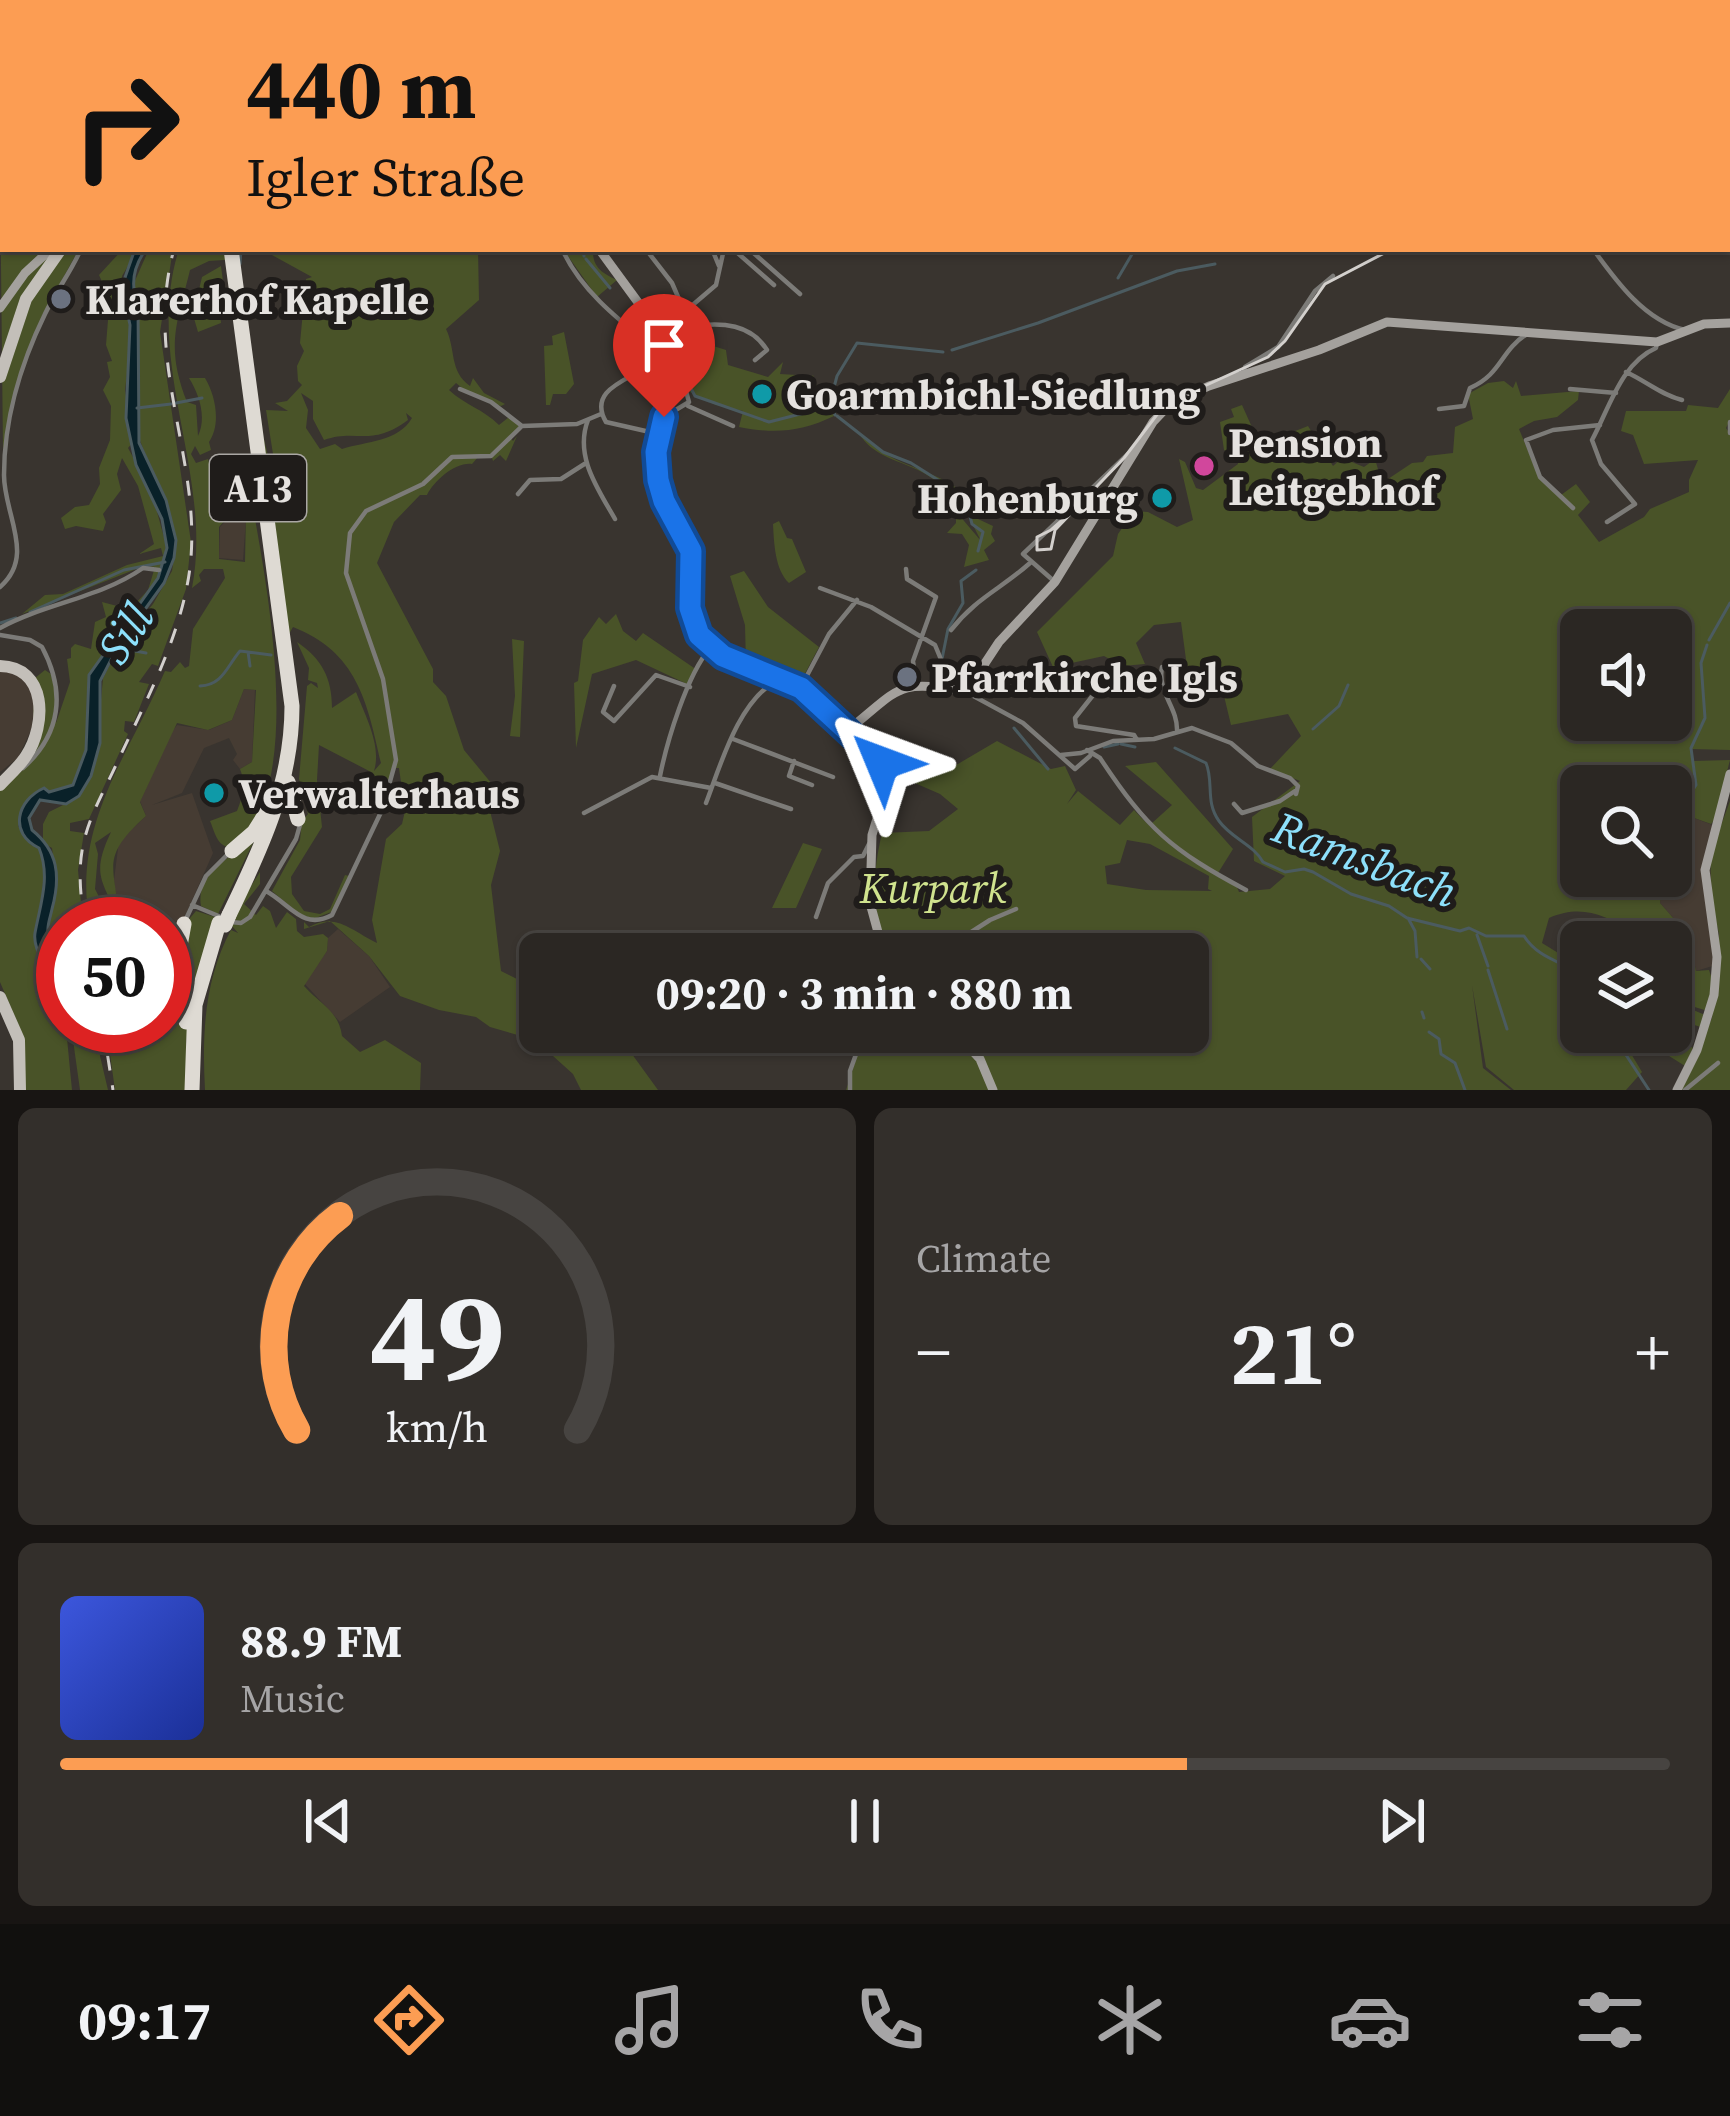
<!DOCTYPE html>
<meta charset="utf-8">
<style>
body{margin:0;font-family:"Source Serif 4",serif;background:#332f2b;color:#f1f3f6;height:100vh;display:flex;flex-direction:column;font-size:45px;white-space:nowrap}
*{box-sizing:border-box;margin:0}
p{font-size:39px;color:#a6a5a6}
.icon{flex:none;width:66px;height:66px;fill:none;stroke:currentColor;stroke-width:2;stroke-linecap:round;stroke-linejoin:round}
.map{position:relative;height:1090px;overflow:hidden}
.sheet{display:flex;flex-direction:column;gap:18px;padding:18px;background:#181513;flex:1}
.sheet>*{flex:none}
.top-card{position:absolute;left:0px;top:0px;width:1731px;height:252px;box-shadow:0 3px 9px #0004,0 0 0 3px #474441;background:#fc9d53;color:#111;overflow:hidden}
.buttons{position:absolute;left:1560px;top:609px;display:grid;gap:24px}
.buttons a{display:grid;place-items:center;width:132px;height:132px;border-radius:18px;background:#2b2723;box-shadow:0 3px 9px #0004,0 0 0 3px #474441;font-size:60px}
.speed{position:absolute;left:36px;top:897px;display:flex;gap:24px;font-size:60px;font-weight:700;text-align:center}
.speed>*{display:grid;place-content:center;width:156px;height:156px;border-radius:50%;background:#2b2723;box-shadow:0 3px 9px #0004,0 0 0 3px #474441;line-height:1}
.speed .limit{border:18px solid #d22;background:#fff;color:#111}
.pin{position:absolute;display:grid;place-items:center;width:102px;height:102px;color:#fff;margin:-123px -51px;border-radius:50% 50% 50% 0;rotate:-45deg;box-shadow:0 0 12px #0007}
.pin .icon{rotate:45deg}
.me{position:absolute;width:132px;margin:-66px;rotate:314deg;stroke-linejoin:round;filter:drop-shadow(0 0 9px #0008)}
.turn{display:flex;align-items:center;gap:42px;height:252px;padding:0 48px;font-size:54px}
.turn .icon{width:156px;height:156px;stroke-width:2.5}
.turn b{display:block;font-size:84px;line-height:102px}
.big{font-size:90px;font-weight:700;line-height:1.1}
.sheet .tile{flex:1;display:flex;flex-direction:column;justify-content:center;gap:18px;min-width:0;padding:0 42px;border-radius:18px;background:#332f2b}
.sheet .dial{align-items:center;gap:0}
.dial svg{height:312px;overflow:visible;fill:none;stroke:#474441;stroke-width:7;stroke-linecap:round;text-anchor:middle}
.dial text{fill:#f1f3f6;stroke:none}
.song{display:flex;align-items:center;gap:36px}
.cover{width:144px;height:144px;border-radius:18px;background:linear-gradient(135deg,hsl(230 70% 55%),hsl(230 70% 35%))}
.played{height:12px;border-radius:6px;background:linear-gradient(90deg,#fc9d53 70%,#474441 70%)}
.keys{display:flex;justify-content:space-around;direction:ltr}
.heat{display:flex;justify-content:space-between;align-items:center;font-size:66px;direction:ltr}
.sheet .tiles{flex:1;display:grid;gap:18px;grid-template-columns:1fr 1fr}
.tile:last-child{grid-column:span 2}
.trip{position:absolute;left:519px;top:933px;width:690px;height:120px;border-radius:18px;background:#2b2723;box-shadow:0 3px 9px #0004,0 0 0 3px #474441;font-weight:700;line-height:120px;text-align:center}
.dock{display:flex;height:192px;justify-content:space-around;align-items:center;background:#11100e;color:#a6a5a6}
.dock .icon{width:84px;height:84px}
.dock .on{color:#fc9d53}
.dock b{font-size:54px;color:#f1f3f6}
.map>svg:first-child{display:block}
</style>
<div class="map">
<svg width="1730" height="1090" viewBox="0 0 1730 1090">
<rect width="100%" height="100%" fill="#39342f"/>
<path fill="#463c33" d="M245,475L248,491L243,560L219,558L220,527L240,506L233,496L217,486V480Z
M0,669L26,676L37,695L31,730L18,758L0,772Z
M244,689L255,690L252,762L240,769L233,760L237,754L229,738L204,748L182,793L152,805L192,793L213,853L182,923L165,935V924H119L114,880L119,841L146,816L140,801L172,732L177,725L209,730L232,720Z
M1686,815L1718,827L1709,855L1719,964L1696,971L1689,936L1660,903L1663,876H1671V834Z
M338,929L369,956L390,987L340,1022L304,983L327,951L328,938Z"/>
<path fill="#495328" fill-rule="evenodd" d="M593,0H1343L1344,3H590Z
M1377,0H1721L1720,3Z
M0,173L3,249H79L42,316L10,412L3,451Z
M123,249H138L122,276L131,340L125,390L133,442L128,448L151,490L167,548L158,578L106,645L100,668L87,690L86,750L73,786L53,793L43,788L38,791L18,826L31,845L39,848L44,860L40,946L63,997L72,1090H25L21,1031L0,982V790L31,763L35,678L45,670L51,674L57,698L56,723L70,682L67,659L71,658V648L75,644L91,649L95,622L106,617L102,602L121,607L119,618L111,626L113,634L127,612L128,602L135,604L148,590L155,567L144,566L22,614L45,595L63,594L127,565L163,556L161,548L139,554L154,544L138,486L122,458L117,474L121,490L103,514L106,522L103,531L76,526L65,529L61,518L75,507L89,505L100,484L99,468L110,440L111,406L103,390L110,377L107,362L112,361L106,345L108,320L115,319L116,313L99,275Z
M149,249H173L160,332L191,542L186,589L158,666L152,664L139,682L149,684L134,722L125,721L124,731L128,734L89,819L70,823V831L84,833L78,870L83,924H63V975L52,946L49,924L56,878L52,848L43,843V824L49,812L77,798L95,765L103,678L121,643L153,604L172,571L174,558L175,541L167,509L139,438V356L134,283Z
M179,249H242L239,259L209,261L190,270C177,324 165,346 187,402L196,405L198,436C207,417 199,394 189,378H205C216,396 221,425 209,442L211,450L200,455L195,446L191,454L196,463L208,459L216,487L238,506L219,527V559L245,562L246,510L253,508C268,589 291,724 264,801C258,818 244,833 235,848C217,848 216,835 210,821L237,811C243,796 246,784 240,769L252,762L256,690L244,689L232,720L208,730L177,723L140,802L146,816C97,860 117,866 119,924C107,882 88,880 111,832L95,843L98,854L95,889L113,924H90C71,826 128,757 165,671L171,672L180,662L185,668L189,666L193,629L225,578L223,569H204L199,575L201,581L192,588C214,474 143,363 179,249Z
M261,249H478L479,300L446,329C456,349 449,371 470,386L473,378L484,393L505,404L501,406L471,395L456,383L449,390C465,405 483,409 499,425L509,417L519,426L510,437L513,441L517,436L506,461L500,455L493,461L492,458L479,456L472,464C455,462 434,481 427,495H420L394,522L377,563L433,669V682L446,696L464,750L492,784L491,815L500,851L491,885L501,971L525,983L540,1000V1032H616L658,1090H581L573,1074L553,1056L521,1036L490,1027L476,1017L439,1010L400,996L369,956L330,921L304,929V922L309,927C336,912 352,931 377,943L372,920L386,839L402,824L405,811L399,768H394L386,790H382L381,780H376L373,773L319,745L317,780L322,827L291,877L292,894L304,911L320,914L330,909L345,875L349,876L334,911L313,919L298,913L272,891L300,840L302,821L308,814L299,779L307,686L311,683L318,688L317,683L308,680L309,668L297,642C322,659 332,678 332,708L356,692C365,715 382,746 374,771L381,763C367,701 357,652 293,627L289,634L263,435L275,485L303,455L282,470L277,479L266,410L288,411L275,403L287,401L302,385L298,381L297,366L304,351L300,343L306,279L312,277ZM301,393L313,401V419L324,440C357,428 370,448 408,420L406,413L412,418C398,442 367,441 342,449L335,444L320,449L306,428L308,410Z
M563,249H593C592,267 602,273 617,280L597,297Z
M221,266L227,312L220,314L221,323L198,332L193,315L202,277Z
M564,332L574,384L566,394H553L550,405H546L544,346L553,345L552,336Z
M707,344L726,350L728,365L768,377L783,362L780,374L797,375L798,398L808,394V382L813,375L820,395L830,397L834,416C801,432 775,434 739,427L743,411L716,405L690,392L688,367L682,355L691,350L693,359L708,356Z
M1504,381L1513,388L1516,381L1521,396L1579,391L1578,400L1557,417L1534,421L1519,429L1538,475L1561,495L1576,484L1590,502L1578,515L1599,542L1644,517L1650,509L1689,492V480L1698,460L1644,464L1633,435L1621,431L1626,411H1686L1688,405L1718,408L1730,389V420L1726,428L1730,434V750L1692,749L1693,761L1730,760L1715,819L1711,824L1686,815L1671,834V786H1581V876H1663L1660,903L1689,936L1696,971L1709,970L1713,982L1708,1011L1671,1000V942H1634L1633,931C1603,915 1582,904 1549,918L1542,943L1581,967V1032H1618L1642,1072L1626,1090H1514L1486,1067L1472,985L1483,1068L1511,1090H846L865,1032H1188V954H888C873,910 871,879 882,833L929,831L958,809L940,794L894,774L895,769L946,771L997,741L1051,769L1065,766L1076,790L1067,804L1078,791L1120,825L1134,810C1167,845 1194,864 1237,887L1239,892L1270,889L1285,876L1254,861L1252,817L1300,781L1270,769L1301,736L1288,714L1231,725L1218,671L1187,667L1181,622L1154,625L1136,643L1145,664L1122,666L1104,656L1053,667L1037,632L1113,556L1118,534L1134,511L1148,512L1177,527L1193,520L1179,459L1185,462L1196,488L1203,490L1238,464V458L1224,450L1220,422L1234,417L1231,409L1242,405L1260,445L1308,426L1333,466L1342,458L1364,467L1375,459L1380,476L1388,479L1412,463L1423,462L1427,456L1453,453L1455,427L1473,419L1468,394L1488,383ZM1581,630H1671V720H1581ZM1127,840L1150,844L1209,876L1208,889L1212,891L1146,890L1107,884L1105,866L1120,863Z
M859,433C869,441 878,450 889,456C921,474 967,478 978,519L993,526L991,534L995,541L984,550L989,560L964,567L969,545L962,534L947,533L956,523V515H959L981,541L966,511L967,506C951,492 936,479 918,470C897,460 871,455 859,433Z
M779,521L787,538L792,539L806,572L789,583C775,570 774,543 773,524Z
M744,571L768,607L819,647L800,683L746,664L745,625L730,576Z
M616,614L623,631L636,641L643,633L697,670L687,684L636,660L592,674L576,748L574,683L578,681L583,640L599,617L606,624Z
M512,639L524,641L520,737L510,736L515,696Z
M1156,762L1233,849L1218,873L1197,863L1151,824L1172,805L1125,766Z
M1730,801V1090H1679L1712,1018L1719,934L1712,903L1710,855Z
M254,841L218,914L201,906C195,875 232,854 254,841Z
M803,843L822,849L796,908H772Z
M260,872V884L244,904L256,915L263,906L270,911L276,928L287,912L296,919L297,931L304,937L323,934L328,938L327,951L304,986C320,1004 339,1011 342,1036L360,1052L385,1040L421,1063L420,1090H205C202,1035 204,980 231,930L238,933L232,926L242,900Z
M196,911L218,918L186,1041L187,1090H115L106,1026H165V937L179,931Z
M1691,1009L1705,1015L1701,1027L1691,1024L1680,1039L1693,1048L1685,1066L1658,1049Z
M76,1026H99L100,1056L108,1090H80L73,1040Z"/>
<path fill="#092129" stroke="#4b5b60" stroke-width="3" d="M135,249H146C133,267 130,285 138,304L139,443L166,500L176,540L174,558L164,583L117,648L100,681V743L91,776L79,796L66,804L40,800L29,818L32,830C58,851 61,876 52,909C50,919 46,927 49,938C53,959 63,972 63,994C53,980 32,951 35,933C40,905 51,877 39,848C8,833 17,800 44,788L49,792L73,785L86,750L89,675L158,578L167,548L162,519L136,465L126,418L130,325L122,286Z"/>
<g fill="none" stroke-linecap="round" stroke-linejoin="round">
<path stroke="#4b5b60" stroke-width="3" d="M548,0V3
M0,178H3
M583,249L584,256
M586,259L610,288
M240,264L241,249
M1118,278L1135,249
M952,350L1038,323L1177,271L1215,264
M686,379L695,396L769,422L808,412L822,400L830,401L835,415
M832,395L837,376L857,343L943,352
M176,403L202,398
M137,408L171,404
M837,416L883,452L911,463L965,497L972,524L983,532L978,551
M30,612L124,570L165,562
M0,623L16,618
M1709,640L1730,603
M119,648L146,653
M248,652L250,666
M942,659L948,629L963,603L961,581L976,570
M200,686C223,685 227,666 240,651L271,655
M1014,728L1048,769
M1313,729L1339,706L1348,685
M1121,744L1135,747
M1104,747L1118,744
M1175,748L1206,763C1214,782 1205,802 1219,821C1231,838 1254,845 1263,862L1285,872L1304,869L1313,872L1351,894L1389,906L1407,918L1460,931L1469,928L1486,936H1524C1538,958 1560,961 1581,974
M1671,823L1696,785L1691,748L1705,718L1701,663L1707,645
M1408,918L1415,931L1417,957
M1477,935L1488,966
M1421,959L1430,969
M1488,970L1507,1029
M1422,1012L1424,1018
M1429,1032L1439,1039L1441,1054L1455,1063L1465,1090
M1611,1032L1649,1090"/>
<path stroke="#7c7b78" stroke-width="4.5" d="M0,94L3,93
M0,148L3,149
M0,157L3,158
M1728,187L1730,189
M562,249C582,293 623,323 660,353
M712,249L719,266
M733,249L774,285
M749,249L800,294
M1593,249C1616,281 1645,321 1685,330
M648,252L672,283L685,313
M682,315L694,326C722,322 751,324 767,350L755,360
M661,332L716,285L724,249
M1244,372L1245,367L1278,347L1315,291L1333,276
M1626,372C1646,381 1661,395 1682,400
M460,389L491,402L522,426
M1570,389L1616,393
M688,406L733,426
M1439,409L1464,406L1470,388C1502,374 1500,351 1527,334
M664,417L689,402L681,373
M588,420C574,456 598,489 615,519
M1730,422V433
M655,438L650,432L606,422C588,391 625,381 645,368C654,362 660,354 666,346
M518,494L530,480L561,479L586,463
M1573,508L1540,477L1526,440L1553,430L1600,425
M1607,522L1635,504L1601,464L1592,440C1609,409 1621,363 1656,348L1657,342
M906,569L907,579L936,597L913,661L916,685
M1055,582L1023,554L1129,453
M0,587C36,556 4,515 4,475C4,420 21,363 45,314C56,291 71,272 81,249
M820,588L871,607L935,645L952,686
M0,628C46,603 100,598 143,568L159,570
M951,630C976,598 1001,589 1030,563
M0,635L30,640L42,647C66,692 61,734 23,768
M802,685L829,634L857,600
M614,686L603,712L614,721L656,675L690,687
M966,692L1023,723L1075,769L1090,756
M1094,694L1075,718L1076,726L1134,735L1137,740
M1177,731C1178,707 1157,693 1162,667L1214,672
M733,739L833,777
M1087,750L1100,758C1147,829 1171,850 1246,890
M1061,755L1081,753L1113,741L1154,739L1192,728L1231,743L1258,766L1290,778L1298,786L1296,794
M794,761L789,776L812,785
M660,776C667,741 687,675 710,648
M715,783L791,809
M706,803C721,764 738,702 777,680
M1234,804L1242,813L1280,801L1295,791
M584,813L652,777L711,788
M266,891C290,904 303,931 332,915L382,810L396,760L383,679L346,573L350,533L366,511L423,484L452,457L491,456L522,426L577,424L601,414
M192,905L221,917
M816,917L828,883L854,857L863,856L869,844
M186,919L206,876L228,854
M231,922L241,923L250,917L296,839L300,825
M937,954L990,920L1016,909
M850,1090V1071L864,1032
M1685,1090L1718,1063"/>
<path stroke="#7c7b78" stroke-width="8" d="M0,171L3,172"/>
<path stroke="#a4a19d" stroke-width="9" d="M627,3L630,0
M599,249L681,361L657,441L655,460L664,501L691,551L690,608L695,628L720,654L801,688L885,768L882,802L872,835L870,903L884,954
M0,308L25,273L51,249
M848,730C900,689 895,678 966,692L999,642L1055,582L1153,422L1171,403L1209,386L1319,350L1387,322L1657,342L1704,324L1730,323
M955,1032L980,1059L993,1090
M1677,1090L1697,1050L1714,995L1717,957L1705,870L1730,774"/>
<path stroke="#c3bfb9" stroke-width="12" d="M188,3L190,0
M210,3L211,0
M0,377L26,299L61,249
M0,666C47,667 47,724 26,756C19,767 9,775 0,785
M0,997L19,1040L20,1090"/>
<path stroke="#dedad3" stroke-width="15" d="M230,3L231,0
M288,782L298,819
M232,851L254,832L269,808
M229,915C262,847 292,783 292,706L231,249
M184,924L180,946L186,1022
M192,1090L195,1005L219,923"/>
<path stroke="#d3d0cd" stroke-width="3" d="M171,3L173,0
M1701,3L1703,0
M0,162H3
M1076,508L1051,530L1037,537V550L1051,549L1055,530L1124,458L1165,404L1268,357L1285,341L1325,284L1392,249"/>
<path stroke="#d3d0cd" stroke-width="3" stroke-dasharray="15 15" stroke-linecap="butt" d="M270,3L271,0
M85,924C81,900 78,875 82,851C87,820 103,793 116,765C142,709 175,648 187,586C210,472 141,369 174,249
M103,1026L113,1090"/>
<path stroke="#dedad3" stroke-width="15" d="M225,925L229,915"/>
</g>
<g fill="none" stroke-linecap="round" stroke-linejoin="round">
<defs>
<path id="route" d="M664,417L656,452L658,480L664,501L691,551L690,608L699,635L723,656L801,688L882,763"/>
</defs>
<use href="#route" stroke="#114b97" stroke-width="30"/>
<use href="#route" stroke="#1a73e8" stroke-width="21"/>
</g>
<g fill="#6b7280" stroke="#1f1c1a" stroke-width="4.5">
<circle cx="61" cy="299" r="12"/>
<circle cx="907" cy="677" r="12"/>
</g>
<g fill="#0f9aa8" stroke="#1f1c1a" stroke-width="4.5">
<circle cx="762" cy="394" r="12"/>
<circle cx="1162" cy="498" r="12"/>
<circle cx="214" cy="793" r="12"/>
</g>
<circle fill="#d1479c" stroke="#1f1c1a" stroke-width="4.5" cx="1204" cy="466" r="12"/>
<g text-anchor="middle" stroke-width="12" stroke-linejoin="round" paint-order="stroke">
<rect fill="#1f1c1a" stroke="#aaa7a4" stroke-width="3" x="210" y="455" width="96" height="66" rx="9"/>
<g font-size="39" font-weight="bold" fill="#e5e2df">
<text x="258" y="502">A13</text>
</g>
<g font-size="42" font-weight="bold" fill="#e5e2df" stroke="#1f1c1a" text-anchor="start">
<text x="85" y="314">Klarerhof Kapelle</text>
<text x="786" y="409">Goarmbichl-Siedlung</text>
<text x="1228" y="457">Pension<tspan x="1228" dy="48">Leitgebhof</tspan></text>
<text x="1138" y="513" text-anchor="end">Hohenburg</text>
<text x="931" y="692">Pfarrkirche Igls</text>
<text x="238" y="808">Verwalterhaus</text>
</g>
<g font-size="42" font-style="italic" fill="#d0e38e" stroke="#1f1c1a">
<text x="933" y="903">Kurpark</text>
</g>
<g font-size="45" font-style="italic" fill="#8de0fb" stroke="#1f1c1a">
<text transform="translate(125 633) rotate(-56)" y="16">Sill</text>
<text transform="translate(1365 859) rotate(21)" y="16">Ramsbach</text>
</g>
</g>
</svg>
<div class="buttons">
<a><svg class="icon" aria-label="sound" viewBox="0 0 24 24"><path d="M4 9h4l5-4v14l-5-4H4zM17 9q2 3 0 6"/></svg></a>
<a><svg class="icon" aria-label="search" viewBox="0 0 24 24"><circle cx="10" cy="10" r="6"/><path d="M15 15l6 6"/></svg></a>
<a><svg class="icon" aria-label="layers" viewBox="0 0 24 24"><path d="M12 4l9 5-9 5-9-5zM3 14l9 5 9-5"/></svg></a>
</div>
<div class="speed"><div class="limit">50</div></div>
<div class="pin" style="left:664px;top:417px;background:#d93025"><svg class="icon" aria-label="arrive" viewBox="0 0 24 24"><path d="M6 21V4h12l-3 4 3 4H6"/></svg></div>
<svg class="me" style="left:882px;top:763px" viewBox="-20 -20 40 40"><path d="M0-17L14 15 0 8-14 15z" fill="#1a73e8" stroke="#fff" stroke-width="4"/></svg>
<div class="trip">09:20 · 3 min · 880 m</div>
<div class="top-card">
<div class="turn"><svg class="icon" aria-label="right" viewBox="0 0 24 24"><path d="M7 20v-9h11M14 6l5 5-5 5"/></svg><div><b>440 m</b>Igler Straße</div></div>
</div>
</div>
<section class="sheet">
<div class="tiles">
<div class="tile dial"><svg viewBox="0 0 100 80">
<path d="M14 69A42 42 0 1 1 86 69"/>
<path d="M14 69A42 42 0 0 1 25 14" stroke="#fc9d53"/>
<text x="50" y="56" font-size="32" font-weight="700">49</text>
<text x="50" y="72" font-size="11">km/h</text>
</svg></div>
<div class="tile"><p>Climate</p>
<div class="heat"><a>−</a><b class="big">21°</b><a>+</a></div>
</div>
<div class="tile">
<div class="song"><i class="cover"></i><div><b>88.9 FM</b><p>Music</p></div></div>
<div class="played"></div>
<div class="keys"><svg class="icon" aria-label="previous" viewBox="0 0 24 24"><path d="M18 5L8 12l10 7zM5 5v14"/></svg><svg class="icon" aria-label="pause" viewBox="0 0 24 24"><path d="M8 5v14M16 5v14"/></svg><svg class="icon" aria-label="next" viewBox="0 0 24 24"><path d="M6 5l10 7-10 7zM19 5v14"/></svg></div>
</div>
</div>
</section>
<nav class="dock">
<b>09:17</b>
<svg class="icon on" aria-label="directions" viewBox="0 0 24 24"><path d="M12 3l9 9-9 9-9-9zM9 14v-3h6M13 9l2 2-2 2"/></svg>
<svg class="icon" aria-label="music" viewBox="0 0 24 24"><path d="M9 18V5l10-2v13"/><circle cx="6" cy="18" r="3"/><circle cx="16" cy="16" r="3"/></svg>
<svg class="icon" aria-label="phone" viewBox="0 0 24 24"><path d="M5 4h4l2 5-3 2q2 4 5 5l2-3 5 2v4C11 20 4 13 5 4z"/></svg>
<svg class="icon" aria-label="climate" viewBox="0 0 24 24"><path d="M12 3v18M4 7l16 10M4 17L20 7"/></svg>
<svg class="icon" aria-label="car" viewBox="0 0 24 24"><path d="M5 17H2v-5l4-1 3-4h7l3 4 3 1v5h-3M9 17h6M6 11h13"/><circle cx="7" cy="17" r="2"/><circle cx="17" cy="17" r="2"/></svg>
<svg class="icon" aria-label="filters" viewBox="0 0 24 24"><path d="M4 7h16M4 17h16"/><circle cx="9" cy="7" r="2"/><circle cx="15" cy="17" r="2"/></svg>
</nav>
